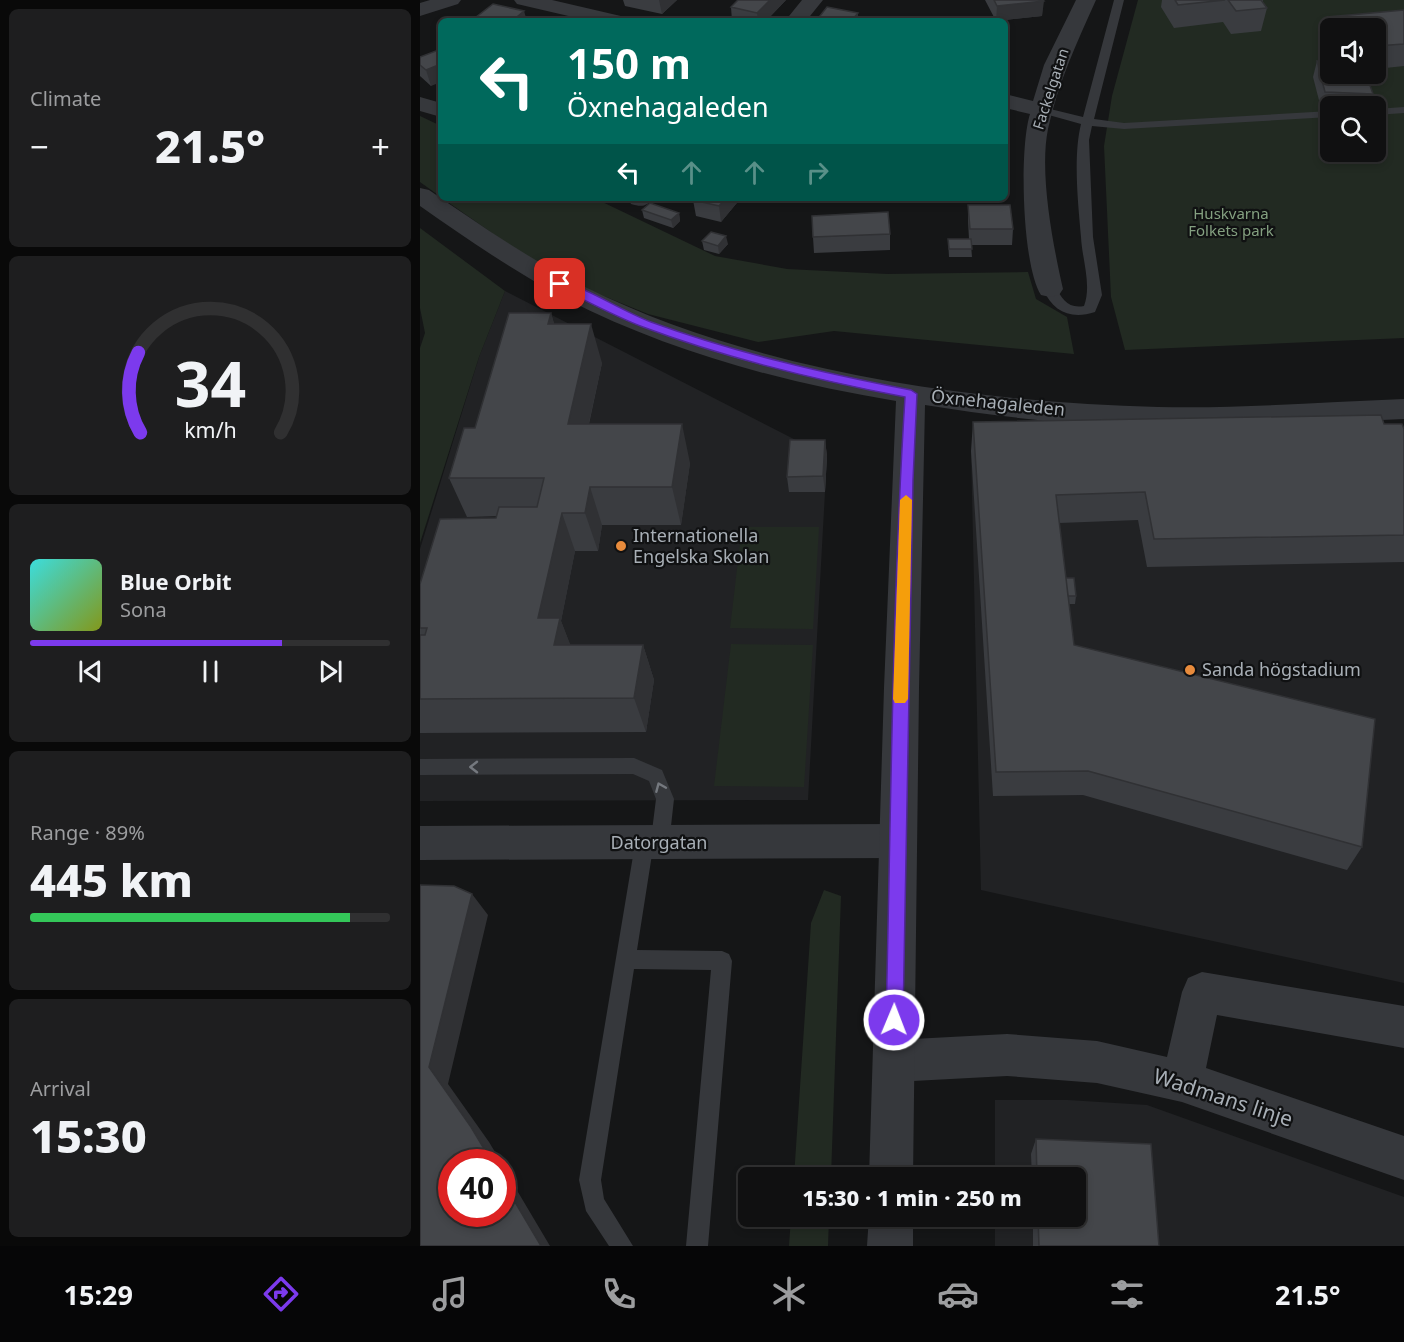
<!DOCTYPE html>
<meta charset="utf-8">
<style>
body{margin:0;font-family:"Noto Sans",sans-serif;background:#1e1e1f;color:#f1f3f6;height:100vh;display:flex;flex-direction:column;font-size:22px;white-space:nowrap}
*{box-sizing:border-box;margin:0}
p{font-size:20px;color:#9c9d9f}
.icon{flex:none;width:33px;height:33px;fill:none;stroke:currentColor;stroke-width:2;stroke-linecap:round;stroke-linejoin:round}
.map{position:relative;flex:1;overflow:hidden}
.details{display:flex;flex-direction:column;gap:9px;padding:9px;background:#090909;width:420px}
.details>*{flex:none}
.top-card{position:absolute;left:18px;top:18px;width:570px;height:183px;border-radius:9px;box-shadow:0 3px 9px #0003,0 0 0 2px #303031;background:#00695c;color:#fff;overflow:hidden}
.tools{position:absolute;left:900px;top:18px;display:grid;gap:12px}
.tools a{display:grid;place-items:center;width:66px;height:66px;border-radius:9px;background:#101011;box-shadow:0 3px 9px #0003,0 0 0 2px #303031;font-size:30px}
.speed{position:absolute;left:18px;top:1149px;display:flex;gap:12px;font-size:30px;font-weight:700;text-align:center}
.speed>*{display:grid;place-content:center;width:78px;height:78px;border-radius:50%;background:#101011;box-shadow:0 3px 9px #0003,0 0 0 2px #303031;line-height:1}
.speed .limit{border:9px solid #d22;background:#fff;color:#111}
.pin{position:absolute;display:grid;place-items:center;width:51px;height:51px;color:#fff;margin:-26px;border-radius:12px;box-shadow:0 3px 9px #0006}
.me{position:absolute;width:66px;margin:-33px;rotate:1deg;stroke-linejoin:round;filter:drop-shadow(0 0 4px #0008)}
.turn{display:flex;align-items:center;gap:21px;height:126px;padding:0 30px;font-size:27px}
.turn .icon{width:78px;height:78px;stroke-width:2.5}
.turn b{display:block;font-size:42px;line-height:51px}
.lanes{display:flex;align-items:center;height:57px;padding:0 30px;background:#0003;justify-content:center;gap:30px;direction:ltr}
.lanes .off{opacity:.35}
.big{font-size:45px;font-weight:800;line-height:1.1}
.details .tile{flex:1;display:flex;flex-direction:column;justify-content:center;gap:9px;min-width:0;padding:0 21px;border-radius:9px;background:#1e1e1f}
.details .dial{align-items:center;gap:0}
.dial svg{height:156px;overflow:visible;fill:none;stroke:#303031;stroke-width:7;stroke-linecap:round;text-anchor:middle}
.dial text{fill:#f1f3f6;stroke:none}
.song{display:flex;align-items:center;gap:18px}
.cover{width:72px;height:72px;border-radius:9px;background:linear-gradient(135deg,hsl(180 70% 55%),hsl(70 70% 35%))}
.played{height:6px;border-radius:3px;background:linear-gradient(90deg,#7c3aed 70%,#303031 70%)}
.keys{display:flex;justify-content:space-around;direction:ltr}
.heat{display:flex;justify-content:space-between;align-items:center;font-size:33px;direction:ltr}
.charge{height:9px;border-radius:4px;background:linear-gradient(90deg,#34c759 89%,#303031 0)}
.trip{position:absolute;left:318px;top:1167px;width:348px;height:60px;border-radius:9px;background:#101011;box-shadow:0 3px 9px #0003,0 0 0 2px #303031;font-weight:800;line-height:60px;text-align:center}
.dock{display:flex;height:96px;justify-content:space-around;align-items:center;background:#060607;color:#9c9d9f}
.dock .icon{width:42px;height:42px}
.dock .selected{color:#7c3aed}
.dock b{font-size:27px;color:#f1f3f6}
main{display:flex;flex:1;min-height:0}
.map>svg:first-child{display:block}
</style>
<main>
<section class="details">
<div class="tile"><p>Climate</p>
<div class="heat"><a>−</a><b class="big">21.5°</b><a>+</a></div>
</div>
<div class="tile dial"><svg viewBox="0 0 100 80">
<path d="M14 69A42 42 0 1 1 86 69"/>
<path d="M14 69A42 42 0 0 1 13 28" stroke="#7c3aed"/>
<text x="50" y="56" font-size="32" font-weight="700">34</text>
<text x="50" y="72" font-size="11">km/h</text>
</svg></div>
<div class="tile">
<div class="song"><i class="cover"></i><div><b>Blue Orbit</b><p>Sona</p></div></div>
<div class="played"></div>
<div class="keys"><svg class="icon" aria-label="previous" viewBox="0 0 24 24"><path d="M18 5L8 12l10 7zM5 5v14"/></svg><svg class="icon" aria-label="pause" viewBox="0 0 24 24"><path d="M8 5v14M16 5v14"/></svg><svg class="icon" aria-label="next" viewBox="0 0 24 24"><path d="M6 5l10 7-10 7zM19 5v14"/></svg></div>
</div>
<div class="tile"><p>Range · 89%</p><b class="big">445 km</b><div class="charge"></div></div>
<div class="tile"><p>Arrival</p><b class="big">15:30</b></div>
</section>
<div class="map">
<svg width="984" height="1246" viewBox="0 0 984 1246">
<rect width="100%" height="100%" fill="#151617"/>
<path fill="#212224" d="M85,291L407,456L388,800L0,801V549L59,357Z
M984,436V983L561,890L551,451L556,443Z
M575,1100H648L727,1105L984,1197V1246H575V1217L656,1216V1178L575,1177Z"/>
<path fill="#222a22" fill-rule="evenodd" d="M718,0H984V338L705,350L691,297L684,146L692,96ZM910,28H956V74H910ZM910,106H956V152H910Z
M0,116L21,126V197L0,182Z
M22,198H174L295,256L367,269L467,274L608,272L616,299L647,317L654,354L414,331L338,342L228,314L164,288L108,258Z
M0,228L85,291L59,357L0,543V348L5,333L0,308Z
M322,527H399L393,629L310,628Z
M311,644L393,645L384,787L294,786Z
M404,890L421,896L411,1177H374L391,923Z
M371,1217H409L408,1246H369Z"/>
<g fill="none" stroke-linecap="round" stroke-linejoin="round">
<path fill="#36383c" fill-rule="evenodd" d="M694,0H704L674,119L704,123L910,111V117L704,129L672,126L669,140L673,237L682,295L675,312C651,320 633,312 623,289L625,286H635C642,299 648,309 664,306C672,285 662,259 661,237C658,203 653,156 661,124L618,112L616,110L622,107L663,117Z
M984,107V113L956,115V109Z
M214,758L242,770L254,799L249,844L247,850L240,853L233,848L217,950L302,951L309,954L312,961L288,1246H266L291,970L214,969L181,1180L184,1199L213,1246H189L166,1211L159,1180L215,844L217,838L224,835L231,839L236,799L229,781L213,774L0,775V759Z"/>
<path fill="#36383c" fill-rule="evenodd" d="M94,0H132L205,17L208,21H170L97,4Z
M382,0H403L386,21H365Z
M656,0H676C657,42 638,83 628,129C619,173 633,245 643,289L639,295L630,297L621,295C602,266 599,148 610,114L585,108V94L613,101L624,65Z
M0,97L21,103V117L0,111Z
M208,198H233C227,207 221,207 211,204Z
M478,824L491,829L497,841L491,853L478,858L0,860V826Z
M782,972L984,1006V1048L797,1015L786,1068L984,1136V1180L762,1102L677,1083L587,1076L474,1082L459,1076L453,1061L459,1046L474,1040L587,1034L677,1041L747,1057L762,992L768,978Z"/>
<path fill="#36383c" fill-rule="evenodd" d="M10,0H41L38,4L0,16V3Z
M0,188L9,190C59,224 110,260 165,287C334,371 551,402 738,407C820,409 902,402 984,399V419C906,422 829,427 751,427C669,427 585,418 505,405L499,688L493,1178H449L464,688L476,401C364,383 248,351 146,299C95,272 47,239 0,206Z
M449,1216H493V1246H447Z"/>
</g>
<path fill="#3a3c40" d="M203,0H257L242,14L205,6Z
M318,0H366L346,21H312L311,7Z
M565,0H623L622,16L576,21Z
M742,0H843V3L847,8L841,31L811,34L803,22L754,28L741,7Z
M984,10V66L956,69V28H910V53L901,40L908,17Z
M55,18L107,21H56Z
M21,49L11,86L0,76V57Z
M897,61L953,94L948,106H910V109L901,108L893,77Z
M585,147L588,175L587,191H585Z
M321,198L301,222L276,216L273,200Z
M535,198H559V200H535Z
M548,205L593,229L592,245H551L552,257H529L528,239H549L548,221Z
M222,210L259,213L260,221L253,228L224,218Z
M470,234V250L394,253L393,237Z
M282,241L308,244L299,254L284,250Z
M131,313L134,324L182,363L169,424L270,463L261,525H182L178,551H155L141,621L150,645H223L234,680L226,732L0,733V584L76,518V516L47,517L29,478L55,428Z
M553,422L964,424L984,429V562L727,567L718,520L639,523L646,578L656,596L655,604H649L654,645L942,847L927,870L663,795L573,796L551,451Z
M405,440L407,456L405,492H369L367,477Z
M616,1139L739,1246H613V1216H656V1178H612L611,1154Z"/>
<path fill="#303134" d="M239,0H257L242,14Z
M350,0H366L346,21H338L337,13Z
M624,1L622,16L576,21L577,6Z
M104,11L107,21H92Z
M438,13V21L432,20Z
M589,49L588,65L585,72V58Z
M21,64V82L11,86L6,70Z
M306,198H321L301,222L299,206Z
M259,213L260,221L253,228L251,220Z
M306,236L308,244L299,254L298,246Z
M131,313L143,353L128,324Z
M171,324L182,363L160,463L148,424Z
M262,424L270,463L261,525L252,487Z
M405,440L407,456L405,492L403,476Z
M170,487L182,525L178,551L165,513Z
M142,513L155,551L141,621L154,654L149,681L118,618Z
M223,645L234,680L226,732L214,698Z
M52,894L68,915L28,1084L69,1142L81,1162H72L9,1067Z
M82,1165L130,1246H121L82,1180Z"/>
<path fill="#44464a" stroke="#303134" stroke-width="1.5" d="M318,0H350L337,13L311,7Z
M574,0H623L624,1L577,6Z
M755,0H805L758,5Z
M808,0H841L847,8L816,11Z
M73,4L104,11L92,21H67L55,18Z
M407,7L438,13L432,20L439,21H396Z
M984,10V44L956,46V28H916L908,17Z
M21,49V64L6,70L0,65V57Z
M585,49H589L585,58Z
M897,61L910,62V74H946L953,94L905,92Z
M585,147L588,175H585Z
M275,198H306L299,206L273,200Z
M230,203L259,213L251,220L222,210Z
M548,205H590L593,229H550Z
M468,212L470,234L393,237L392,216Z
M291,232L306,236L298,246L282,241Z
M528,239H551L552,249H529Z
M89,313H131L128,324H171L148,424H262L252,487H170L165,513H142L118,618H140L134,645H223L214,698L0,699V635H5L7,628H0V584L20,519L76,518L79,507H117L124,478H29L44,428H55Z
M961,415L964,424H982L984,429V535L734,539L725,492L636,495L654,645L955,719L942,847L668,771L576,772L553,422Z
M370,440H405L403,476L367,477Z
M646,578H654L656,596H648Z
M0,885L34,886L52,894L9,1067L51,1127L72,1162H32V1214H82V1180L121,1246H0Z
M616,1139L731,1144L739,1246H619L618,1216H656V1178H617Z"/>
<defs><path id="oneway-chevron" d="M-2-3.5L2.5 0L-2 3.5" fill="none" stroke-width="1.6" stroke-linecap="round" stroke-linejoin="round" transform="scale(1.5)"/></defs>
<g stroke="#75797f">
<use href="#oneway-chevron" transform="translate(54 767) rotate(180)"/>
<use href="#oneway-chevron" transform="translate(240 787) rotate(-113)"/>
</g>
<path fill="#7c3aed" stroke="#51269a" stroke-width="1.5" d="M140,280C171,290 200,310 231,322C316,353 403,373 491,390L497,394L493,480L483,1020L480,1026L474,1028L468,1026L466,1020C471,812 472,604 485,397C396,380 308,359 223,327C194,316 165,300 136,286L134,284Z"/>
<path fill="#f59e0b" d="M486,495L492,500L488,699L485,703H475L473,699L480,500Z"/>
<g fill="#e88b3c" stroke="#101112" stroke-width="2">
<circle cx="201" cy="546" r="6"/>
<circle cx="770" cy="670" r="6"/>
</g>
<g text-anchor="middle" stroke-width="4.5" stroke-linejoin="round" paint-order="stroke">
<g font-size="15" fill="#a8afb6" stroke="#101112">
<text transform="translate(631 89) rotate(-72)" y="5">Fackelgatan</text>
</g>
<g font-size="15" fill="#84a080" stroke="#101112">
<text x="811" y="219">Huskvarna<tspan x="811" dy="17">Folkets park</tspan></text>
</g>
<g font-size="18" fill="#a8afb6" stroke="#101112">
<text transform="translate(578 403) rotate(6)" y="6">Öxnehagaleden</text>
<text x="239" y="849">Datorgatan</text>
</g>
<g font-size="18" fill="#a8afb6" stroke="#101112" text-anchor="start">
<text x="213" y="542">Internationella<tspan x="213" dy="21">Engelska Skolan</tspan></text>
<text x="782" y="676">Sanda högstadium</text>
</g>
<g font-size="21" fill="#a8afb6" stroke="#101112">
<text transform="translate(803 1098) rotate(18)" y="7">Wadmans linje</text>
</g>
</g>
</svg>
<div class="tools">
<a><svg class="icon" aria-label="sound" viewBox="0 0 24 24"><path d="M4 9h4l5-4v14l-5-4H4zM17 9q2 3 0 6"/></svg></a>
<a><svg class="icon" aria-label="search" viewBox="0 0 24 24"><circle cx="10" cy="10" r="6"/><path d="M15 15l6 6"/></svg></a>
</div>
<div class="speed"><div class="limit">40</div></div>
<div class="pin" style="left:140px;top:284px;background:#d93025"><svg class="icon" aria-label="arrive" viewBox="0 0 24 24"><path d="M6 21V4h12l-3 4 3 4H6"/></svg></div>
<svg class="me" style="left:474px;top:1020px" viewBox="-20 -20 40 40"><circle r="17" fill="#7c3aed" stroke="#fff" stroke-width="3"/><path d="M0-11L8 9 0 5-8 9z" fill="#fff"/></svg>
<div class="trip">15:30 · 1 min · 250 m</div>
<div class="top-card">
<div class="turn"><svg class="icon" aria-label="left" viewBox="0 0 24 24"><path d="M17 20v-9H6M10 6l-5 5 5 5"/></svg><div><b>150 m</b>Öxnehagaleden</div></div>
<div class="lanes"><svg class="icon" aria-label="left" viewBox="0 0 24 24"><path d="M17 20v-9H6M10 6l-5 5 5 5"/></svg><svg class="icon off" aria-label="ahead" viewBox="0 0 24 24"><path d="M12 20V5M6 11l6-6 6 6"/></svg><svg class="icon off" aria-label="ahead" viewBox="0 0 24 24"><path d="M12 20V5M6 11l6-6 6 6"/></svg><svg class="icon off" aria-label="right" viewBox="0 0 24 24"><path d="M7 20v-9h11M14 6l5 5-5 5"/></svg></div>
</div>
</div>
</main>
<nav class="dock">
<b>15:29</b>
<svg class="icon selected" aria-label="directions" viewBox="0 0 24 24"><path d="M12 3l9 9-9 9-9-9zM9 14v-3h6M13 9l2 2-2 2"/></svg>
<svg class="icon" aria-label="music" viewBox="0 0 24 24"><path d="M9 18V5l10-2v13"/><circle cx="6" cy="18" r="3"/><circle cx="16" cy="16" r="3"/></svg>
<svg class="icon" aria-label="phone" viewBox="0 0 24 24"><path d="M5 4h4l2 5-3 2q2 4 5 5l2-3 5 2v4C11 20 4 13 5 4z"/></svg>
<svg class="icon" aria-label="climate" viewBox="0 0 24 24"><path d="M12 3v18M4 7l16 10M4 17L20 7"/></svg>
<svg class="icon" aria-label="car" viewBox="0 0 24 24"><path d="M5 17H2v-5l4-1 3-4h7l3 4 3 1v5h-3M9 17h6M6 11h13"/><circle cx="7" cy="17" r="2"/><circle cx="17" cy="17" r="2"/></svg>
<svg class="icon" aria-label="filters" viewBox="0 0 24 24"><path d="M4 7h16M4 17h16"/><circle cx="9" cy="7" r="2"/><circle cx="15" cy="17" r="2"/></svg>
<b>21.5°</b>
</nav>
